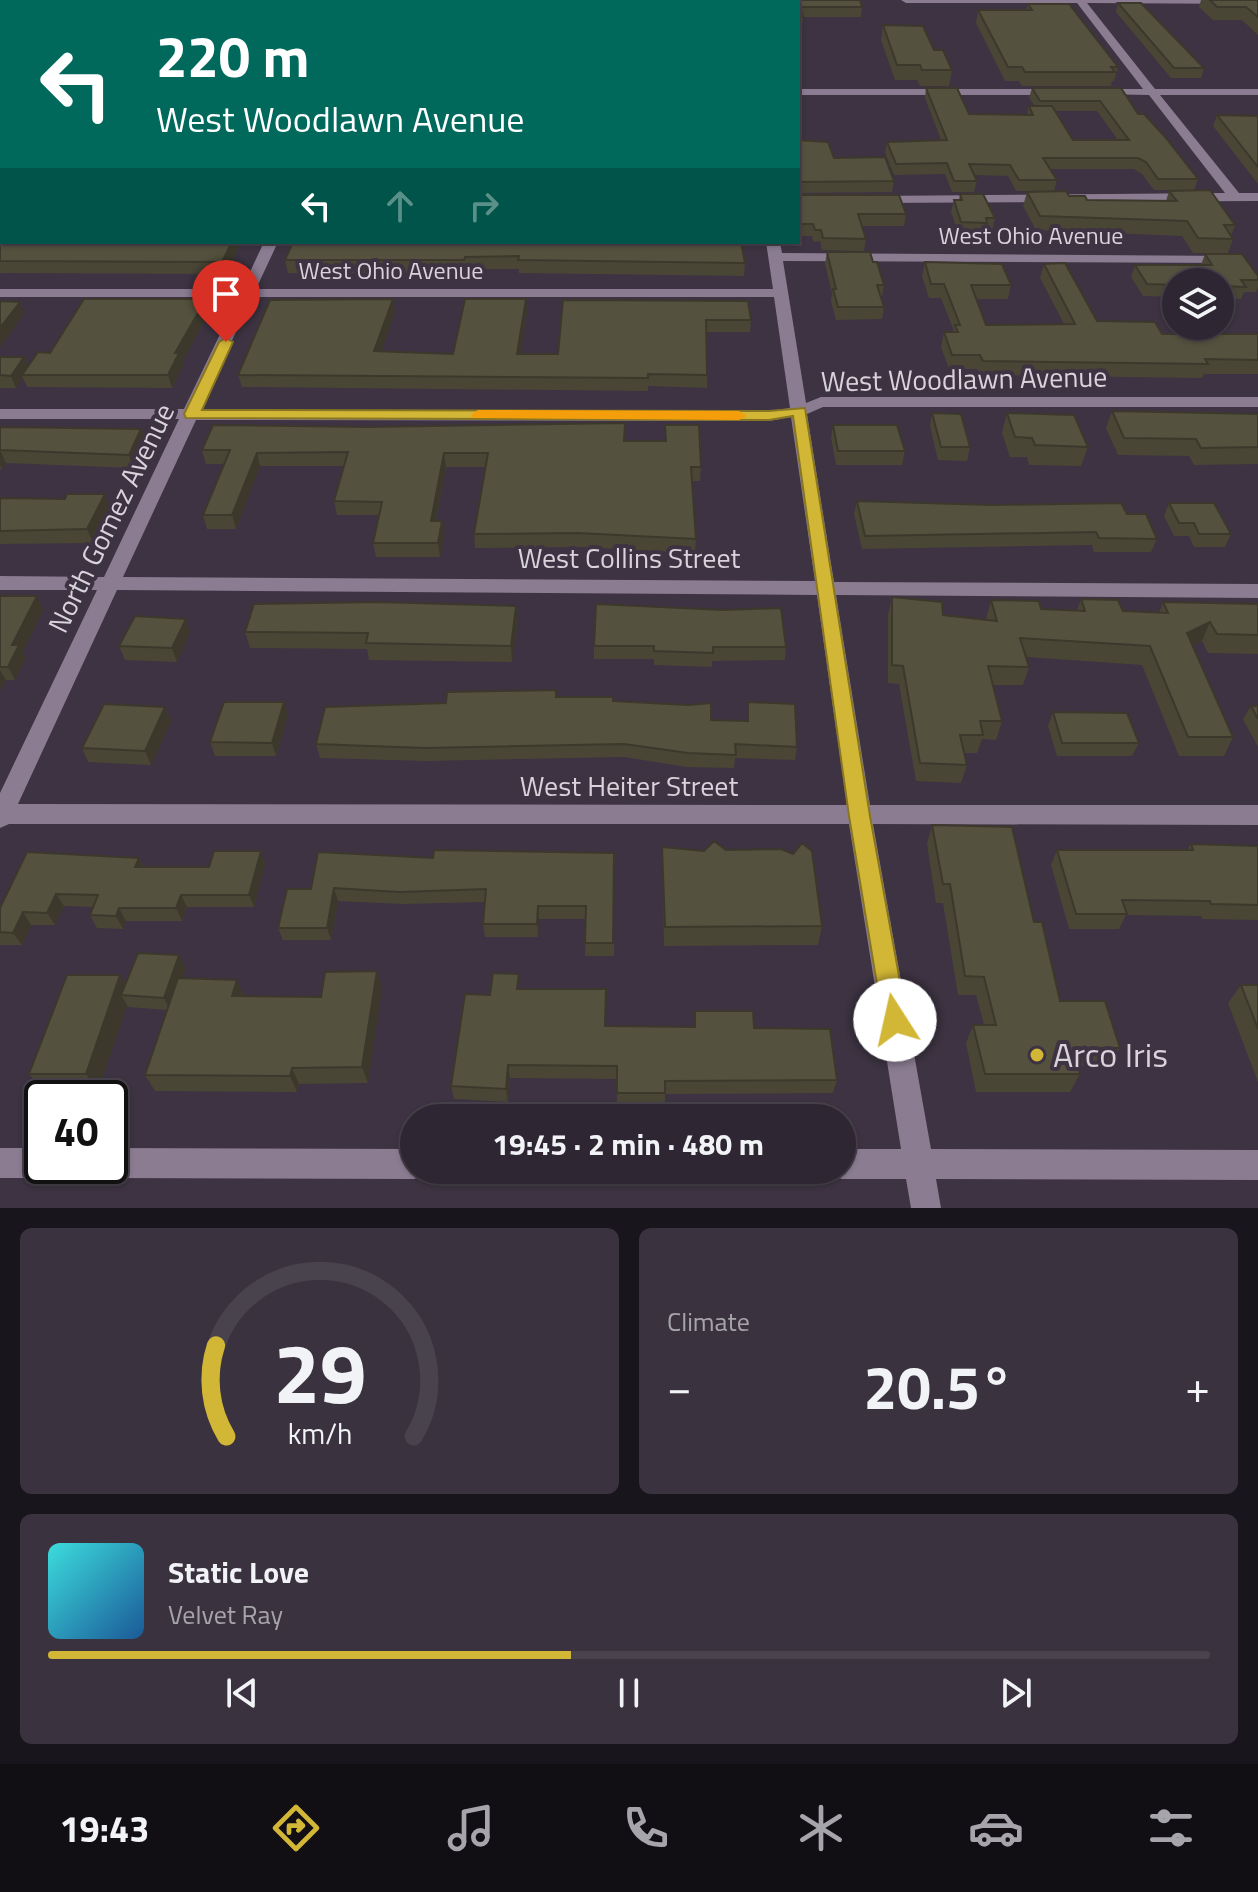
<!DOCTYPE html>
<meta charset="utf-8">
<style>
body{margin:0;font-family:"Titillium Web",sans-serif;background:#3a323e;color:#f1f3f6;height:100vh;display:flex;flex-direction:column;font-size:30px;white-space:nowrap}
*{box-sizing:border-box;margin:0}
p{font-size:26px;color:#a7a5ac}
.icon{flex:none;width:44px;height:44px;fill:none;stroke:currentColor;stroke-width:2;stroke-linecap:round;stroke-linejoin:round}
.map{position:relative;height:1208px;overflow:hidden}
.side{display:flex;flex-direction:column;gap:20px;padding:20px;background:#19151c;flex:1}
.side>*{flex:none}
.hud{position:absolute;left:0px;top:0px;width:800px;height:244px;box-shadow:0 2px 6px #0004,0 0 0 2px #49434d;background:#00695c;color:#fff;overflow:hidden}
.tools{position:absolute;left:1162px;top:268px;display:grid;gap:16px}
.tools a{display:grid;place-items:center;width:72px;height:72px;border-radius:50%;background:#2e2632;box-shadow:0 2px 6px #0004,0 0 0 2px #49434d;font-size:40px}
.speed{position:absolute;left:24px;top:1080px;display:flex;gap:16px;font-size:40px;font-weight:700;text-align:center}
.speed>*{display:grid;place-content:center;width:104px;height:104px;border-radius:50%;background:#2e2632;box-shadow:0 2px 6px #0004,0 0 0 2px #49434d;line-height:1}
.speed .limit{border:4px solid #111;border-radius:12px;background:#fff;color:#111}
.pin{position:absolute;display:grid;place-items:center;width:68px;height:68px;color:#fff;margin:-82px -34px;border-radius:50% 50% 50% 0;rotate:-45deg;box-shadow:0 0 8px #0007}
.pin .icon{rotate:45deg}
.me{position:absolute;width:88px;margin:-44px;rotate:350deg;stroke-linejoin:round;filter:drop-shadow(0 0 6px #0008)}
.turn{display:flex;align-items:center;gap:28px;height:168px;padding:0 24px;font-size:36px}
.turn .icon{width:104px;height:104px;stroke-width:2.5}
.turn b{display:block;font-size:56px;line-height:68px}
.lanes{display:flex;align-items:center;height:76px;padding:0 24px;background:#0003;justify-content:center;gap:40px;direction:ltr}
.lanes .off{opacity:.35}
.big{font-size:60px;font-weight:700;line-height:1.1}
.side .card{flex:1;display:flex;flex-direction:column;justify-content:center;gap:12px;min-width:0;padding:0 28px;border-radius:12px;background:#3a323e}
.side .dial{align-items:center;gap:0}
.dial svg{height:208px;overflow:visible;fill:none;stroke:#49434d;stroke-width:7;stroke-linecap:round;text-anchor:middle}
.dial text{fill:#f1f3f6;stroke:none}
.song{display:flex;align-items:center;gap:24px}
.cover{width:96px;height:96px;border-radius:12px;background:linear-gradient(135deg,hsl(180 70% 55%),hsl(210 70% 35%))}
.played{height:8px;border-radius:4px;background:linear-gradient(90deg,#d2b635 45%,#49434d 45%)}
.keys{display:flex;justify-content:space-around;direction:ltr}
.heat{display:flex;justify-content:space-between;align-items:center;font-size:44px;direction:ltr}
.side .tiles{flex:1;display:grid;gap:20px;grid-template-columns:1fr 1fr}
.card:last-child{grid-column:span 2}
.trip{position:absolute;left:400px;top:1104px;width:456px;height:80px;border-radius:40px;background:#2e2632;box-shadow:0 2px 6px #0004,0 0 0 2px #49434d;font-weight:700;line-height:80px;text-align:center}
.dock{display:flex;height:128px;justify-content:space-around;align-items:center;background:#120f14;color:#a7a5ac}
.dock .icon{width:56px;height:56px}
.dock .selected{color:#d2b635}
.dock b{font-size:36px;color:#f1f3f6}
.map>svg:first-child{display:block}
</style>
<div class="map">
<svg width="1258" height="1208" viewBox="0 0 1258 1208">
<rect width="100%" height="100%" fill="#3d3342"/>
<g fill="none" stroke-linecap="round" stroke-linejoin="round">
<path fill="#8b7c92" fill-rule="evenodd" d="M377,0H387L376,2Z
M729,0H739V2H729Z
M901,0H1258V4L1087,3L1155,89H1258V95H1160L1239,193H1258V201L869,203L868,200L874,196L1225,193L1149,95L1094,94V90L1098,89H1143L1077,3H906Z
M0,35H2L0,43Z
M0,87H2V93H0Z
M798,89H1058L1064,92L1058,95H798Z
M0,194H2V202H0Z
M264,242H278L256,289H773L766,242H780L782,253L1236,256L1238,259L1231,263L783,261L806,403L821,397H1258V407H823L807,414L834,582L1258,584V598L836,595L870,805H1258V825L873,824L931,1149L1258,1150V1180L936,1179L941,1208H911L906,1179H842L831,1175L830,1170H842V1149H901L849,824H9L0,828V793L97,590H0V576L104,577L179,419H0V409H184L238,297H0V289H242ZM252,297H774L790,408L769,411L200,410ZM791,417L815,581L123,577L196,420L769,421ZM117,590L817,595L847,805L18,804Z
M0,1148H42V1166H56L53,1174L42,1178H0Z
M110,1148L414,1149V1170H426L425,1175L414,1179L110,1178L99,1174L96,1166H110Z"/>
</g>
<path fill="#494636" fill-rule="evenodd" d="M239,0L237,2H47Z
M768,0H860L862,7L861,17H803L802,27H798V2H768Z
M1201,0H1258V35L1242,20H1213L1199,7Z
M1118,3L1204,68L1201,78H1171L1116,12Z
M1028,4L1118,67L1114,81H1112L1111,86H1022L1019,81H1005L976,23L978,10H1026Z
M883,25L934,50L952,70L949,86H920L917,80H895L881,40Z
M926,88L969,114H1027L1029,106H1035L1029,98L1032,88H1121L1138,114L1198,179L1194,190H1154L1142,174L1134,169H1050L1057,180L1054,191H1016L1008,176L974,175L977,181L974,192H952L945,174L894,175L885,153L887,142L941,140L925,98ZM1055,111H1097L1118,140H1073Z
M1217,115L1258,116V184L1213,126Z
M798,140L834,158L894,181L892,192L798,193Z
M1169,191L1235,225L1231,236L1233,239L1228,253H1193L1182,236L1036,230L1023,206L1027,192L1087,200L1166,201Z
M960,194L995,218L992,230H986L985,235L959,234L951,212L954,200H959Z
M798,195L906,214L904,226H862L866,239L864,251L822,250L820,241L813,242L812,236H800L798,226Z
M0,201L2,242H241L225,274L0,273Z
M293,242L745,263L744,276L519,273V269H466L465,273H288L285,260Z
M827,252L873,262L884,285L882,297H881L884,307L882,319L836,320L831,301L832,293L825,264Z
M1205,254L1258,276V287L1256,292H1244L1241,299L1220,298V282H1176V297L1143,296L1131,277L1135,265H1201Z
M925,262L1011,285L1008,299H976L986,325L1064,324L1040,278L1044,264L1097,321L1162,334H1258V374H1204L1202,378L979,375L977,369H949L941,347L944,332H953L954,331L941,298H929L922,276Z
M206,299L210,311L182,362L183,366L172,388L27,387L23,378L16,388H0V357H24L28,366L50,353Z
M563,300L751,320L750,332H707V388L648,386V391L242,387L238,375L395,312L381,352L453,354L527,312L520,354H558Z
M1112,411L1258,414V464L1194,465L1189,456L1118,455L1106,428Z
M932,413L970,447L967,461L938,460L930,426Z
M1007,413L1088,447L1081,466L1029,465L1027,457H1010L1002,433Z
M833,425L905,451L902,465H836L831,438Z
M0,427L141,429L146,442L133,468L6,463L2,469H0Z
M625,441L701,467L700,481H692L696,539L695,553L579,547L475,548L474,534L485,467H446L436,521H442L444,535L440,557H376L373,543L379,515H337L334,501L344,466H260L236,529H207L203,515L224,464H206L202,450Z
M105,494L110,507L93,543L0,544V498L65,499Z
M857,501L1127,514L1157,539L1151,552H1094L1092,545L862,549L854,514Z
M1169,503L1231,534L1225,547H1194L1189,536H1174L1164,516Z
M0,596H37L43,610L23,651L26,658L15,680H6L0,690Z
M892,597L943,615L986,620L991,600L1041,609L1077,610L1081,599L1123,611L1159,613L1163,602L1258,604V654L1208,653L1202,641L1192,645L1233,737L1224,756H1179L1142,665L1026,657L1029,667L1023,685H993L1002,721L996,740L982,739L977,753H964L967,765L961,783L916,781L899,684L888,683V615Z
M516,606L518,622L512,662L369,660L367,649L250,648L245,632Z
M186,619L190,632L177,662L125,660L119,646Z
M594,646L786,647L785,660L712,661V667L654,665V659H594Z
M556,697L613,701L711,720L747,721L748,702L797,747L795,760L735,758L734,768L687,767L624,757L427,761L320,758L316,744L446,703Z
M1251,706H1258V747L1243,719Z
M165,707L171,721L151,765L88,762L82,748Z
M1053,712L1139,743L1132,756H1057L1048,726Z
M288,715L276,756H215L210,742Z
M932,825L1034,922L1060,1001L1120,1048L1109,1066H1078L1080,1074L1070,1092H976L966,1043L973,1025H984L976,995H958L943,903H936L927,844Z
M1191,844L1258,846V920L1202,919L1201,916L1126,915L1119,929H1069L1051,865L1057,850H1187Z
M662,847L822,926L818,945L664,946Z
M261,851L265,864L254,907H187L182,921H126L123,929L97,928L90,915L93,907L64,906L55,925H31L22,945H0V908L139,858L144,867H209Z
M614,853V956H585L586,919H539L538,937H485L483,924L485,902L403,904L338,901L331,940H283L278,928L311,889L433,858Z
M186,968L182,979L237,980L244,996L321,997L377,971L382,987L368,1083L299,1084L297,1092L155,1091L145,1075L167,1010L128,1007L127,1005L98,1091H43L29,1074L120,975L125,984Z
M1241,985H1258V1082L1228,1003Z
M520,989H606V1026L694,1027L695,1011L754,1028L837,1080L833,1093L665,1094V1106H617V1079L510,1078L508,1102L454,1099L451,1086L490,995Z"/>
<path fill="#3c392c" d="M220,0H239L237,2H220Z
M232,242H241L225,274L222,262Z
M206,299L210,311L182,362L183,366L172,388L168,375L175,353Z
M393,299L395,312L377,364L374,351Z
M526,299L527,312L518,366L517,354Z
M20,302L24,314L0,347V328Z
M24,357L30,370L22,375L23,378L16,388L11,376Z
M141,429L146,442L133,468L129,455Z
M0,450L6,463L2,469L0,465Z
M257,453L260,466L236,529L232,515Z
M444,453L446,467L433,535L431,521Z
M105,494L110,507L93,543L87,529Z
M442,521L444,535L440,557L438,543Z
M37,596L43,610L23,651L26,658L15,680L8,667L12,645Z
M516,606L518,622L512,662L511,646Z
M186,619L190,632L177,662L172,648Z
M1210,622L1202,641L1179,652L1187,633Z
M0,670L6,680L0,690Z
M284,702L288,715L276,756L272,743Z
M165,707L171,721L151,765L145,751Z
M261,851L265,864L254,907L249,895Z
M139,858L145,871L135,867Z
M334,888L338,901L331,940L327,928Z
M56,894L64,906L55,925L47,913Z
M181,895L187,907L182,921L176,908Z
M538,906L539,919L538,937L537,924Z
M119,908L126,921L123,929L116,916Z
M23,912L31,925L22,945L13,933Z
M179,955L186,968L170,1010L164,998Z
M377,971L382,987L368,1083L362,1067Z
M120,975L131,993L121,995L127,1005L98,1091L86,1074Z
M237,980L244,997L232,996Z
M508,1065L510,1078L508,1102L506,1089Z
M292,1068L299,1084L297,1092L290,1076Z"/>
<path fill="#55513f" stroke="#3c392c" stroke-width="2" d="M49,0H196L191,2H47Z
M402,0H437L436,2H401Z
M499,0H522L521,2H499Z
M583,0H705L706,2H583Z
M769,0H860L862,7H800L803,17H798V2H769Z
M1210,0H1258V17L1246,7H1217Z
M1118,3H1141L1204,68H1174Z
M1028,4H1069L1118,67H1111L1115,72H1025L1022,67H1008L978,10H1032Z
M883,25L923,26L934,50H943L952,70H922L920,65H897Z
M926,88H957L969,114L1033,115L1029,106H1052L1073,140H1129L1100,101H1040L1032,88H1121L1138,114H1144L1166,138L1198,179H1158L1146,162L1138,158H1043L1057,180H1019L1010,165L969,164L977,181H954L947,163L896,164L887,142L947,140Z
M1217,115L1258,116V167Z
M798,140L828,142L834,158L885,157L894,181L799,182L798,183Z
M1210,190L1235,225H1224L1233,239L1198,238L1187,221L1040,216L1027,192L1066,191L1069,196H1085L1087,200L1177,201L1169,191Z
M960,194H983L995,218H986L987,223L961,222L954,200H962Z
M798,195H899L906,214H858L866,239L823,238L821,230H815L813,224H801L798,209V200H800Z
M0,201H2V242H232L222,262L0,261Z
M293,242H741L745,263L518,260L519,256L465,257L464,260H285Z
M827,252H870L873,262H877L884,285H877L884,307H838L833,289H836Z
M1205,254H1242L1258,276V280H1241L1246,287L1220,286V282H1176V285L1147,284L1135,265H1212Z
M925,262L1002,264L1011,285H971L986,325L1075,324L1044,264L1065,263L1097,321L1155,322L1162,334H1258V360L1205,359L1208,364L983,361L980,355H952L944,332H958L955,325H960L944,284H931Z
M84,299H206L175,353H179L168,375H22L38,352L50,353Z
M393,299L374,351L453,354L465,299H526L517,354H558L563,300L748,301L751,320H706L707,375L648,374V378L238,375L270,300Z
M0,301L20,302L0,328Z
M0,357H24L11,376L0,375Z
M1112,411L1258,414V447L1201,448L1196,439L1124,438Z
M932,413L961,414L970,447H941Z
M1007,413L1074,415L1088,447L1035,445L1032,438L1015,437Z
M625,423L624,441H666L665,425H699L701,467H691L696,539L578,533L474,534L488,453H444L431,521H442L438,543H373L382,502L334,501L348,452L257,453L232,515H203L230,450H202L213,425L367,427Z
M833,425H897L905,451H838Z
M0,427L141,429L129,455L0,450Z
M67,494H105L87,529L0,531V498L65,499Z
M857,501L992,505L1121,503L1127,514H1146L1157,539L1099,538L1096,532L865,536Z
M1169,503H1214L1231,534H1199L1194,523H1179Z
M0,596H37L12,645H19L8,667H0Z
M892,597L942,602L943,615L997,621L991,600L1039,601L1041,609L1085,611L1081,599L1118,600L1123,611L1168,613L1163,602L1258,604V635L1217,634L1210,622L1187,633L1233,737H1188L1150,646L1020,638L1029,667L988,666L1002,721H980L983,735H960L967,765L920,763L903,666L892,665Z
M377,602L516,606L511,646L366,643L368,633L245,632L254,604Z
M596,604L724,610L781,608L786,647H713V653L654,651V646H594Z
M135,616L186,619L172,648L119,646Z
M556,690V697H613V701L688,705L711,703V720L748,721V702L795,704L797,747L735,744L736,755L688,753L624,744L425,748L316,744L325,707L446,703L447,692Z
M224,702H284L272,743L210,742Z
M104,704L165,707L145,751L82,748Z
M1251,706H1258V719Z
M1053,712L1127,713L1139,743H1062Z
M932,825L1012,827L1034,922H1042L1060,1001H1105L1120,1048H1073L1080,1074H985L973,1025H996L984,977L965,976L950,884H943Z
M714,841L726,850L781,849L793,854L802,843L812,851L822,926L665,927L662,847L704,851Z
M1191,844L1258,846V905L1211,904L1210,901L1122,900L1127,914H1076L1057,850H1193Z
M434,850L614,853L613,943H585L586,906H538L537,924H483L486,889L399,892L334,888L327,928H278L287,889H311L318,852L433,858Z
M214,851H261L249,895H181L176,908H119L116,916L90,915L98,895L56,894L47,913L23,912L13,933L0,932V908L27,852L139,858L135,867H209Z
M138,953L179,955L164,998L121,995Z
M377,971L362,1067L292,1068L290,1076L145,1075L178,978L237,980L232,996L321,997L325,972Z
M493,973L519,974L517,989H606L605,1026L695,1027V1011H753L754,1028L830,1029L837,1080L665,1081V1093H617V1066L508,1065L506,1089L451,1086L465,994L490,995Z
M67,975H120L86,1074H29Z
M1241,985H1258V1029Z"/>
<path fill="#d2b635" stroke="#887622" stroke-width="2" d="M226,338L233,342L202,410L769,411L805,408L870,816L907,1020L904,1029L895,1032L886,1029L883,1020L849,816L793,416L769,420L186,418L184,414L219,342Z"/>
<path fill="#f59e0b" d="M478,410L739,411L747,416L739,420L473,418L471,415Z"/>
<circle fill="#d2b635" stroke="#3d3342" stroke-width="3" cx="1037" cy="1055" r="8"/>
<g text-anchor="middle" stroke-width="8" stroke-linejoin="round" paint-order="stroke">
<g font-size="24" fill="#d9d3dc" stroke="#3d3342">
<text x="1031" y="244">West Ohio Avenue</text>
<text x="391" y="279">West Ohio Avenue</text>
</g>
<g font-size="28" fill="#d9d3dc" stroke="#3d3342">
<text transform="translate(964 379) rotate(-1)" y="10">West Woodlawn Avenue</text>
<text transform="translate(111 518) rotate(-64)" y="10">North Gomez Avenue</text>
<text x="629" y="568">West Collins Street</text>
<text x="629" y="796">West Heiter Street</text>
</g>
<g font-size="34" fill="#d9d3dc" stroke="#3d3342" text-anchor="start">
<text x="1053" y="1067">Arco Iris</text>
</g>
</g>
</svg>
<div class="tools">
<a><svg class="icon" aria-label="layers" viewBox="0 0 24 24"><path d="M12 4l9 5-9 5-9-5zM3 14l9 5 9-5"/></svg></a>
</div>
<div class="speed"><div class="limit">40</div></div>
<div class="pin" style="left:226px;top:342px;background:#d93025"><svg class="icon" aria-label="arrive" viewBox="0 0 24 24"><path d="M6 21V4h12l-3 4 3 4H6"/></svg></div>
<svg class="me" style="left:895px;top:1020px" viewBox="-20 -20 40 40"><circle r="19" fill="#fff"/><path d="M0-13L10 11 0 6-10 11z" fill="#d2b635"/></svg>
<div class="trip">19:45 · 2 min · 480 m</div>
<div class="hud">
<div class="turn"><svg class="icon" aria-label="left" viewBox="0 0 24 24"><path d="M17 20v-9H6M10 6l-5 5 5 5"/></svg><div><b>220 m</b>West Woodlawn Avenue</div></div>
<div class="lanes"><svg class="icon" aria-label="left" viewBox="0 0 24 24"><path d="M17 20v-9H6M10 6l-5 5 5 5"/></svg><svg class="icon off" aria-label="ahead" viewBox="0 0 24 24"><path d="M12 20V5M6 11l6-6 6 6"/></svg><svg class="icon off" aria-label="right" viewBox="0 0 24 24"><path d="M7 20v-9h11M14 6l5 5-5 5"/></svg></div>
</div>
</div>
<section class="side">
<div class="tiles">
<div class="card dial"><svg viewBox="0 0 100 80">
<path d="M14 69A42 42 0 1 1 86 69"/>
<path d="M14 69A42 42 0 0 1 10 34" stroke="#d2b635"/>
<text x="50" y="56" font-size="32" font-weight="700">29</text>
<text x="50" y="72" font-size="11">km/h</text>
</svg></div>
<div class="card"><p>Climate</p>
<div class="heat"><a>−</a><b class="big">20.5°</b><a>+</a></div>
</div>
<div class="card">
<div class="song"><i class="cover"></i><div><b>Static Love</b><p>Velvet Ray</p></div></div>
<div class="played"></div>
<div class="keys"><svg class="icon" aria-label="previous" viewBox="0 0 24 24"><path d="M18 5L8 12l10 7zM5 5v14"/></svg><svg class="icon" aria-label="pause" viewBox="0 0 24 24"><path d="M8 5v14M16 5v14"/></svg><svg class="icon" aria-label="next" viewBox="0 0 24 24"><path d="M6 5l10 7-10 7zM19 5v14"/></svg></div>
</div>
</div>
</section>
<nav class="dock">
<b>19:43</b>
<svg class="icon selected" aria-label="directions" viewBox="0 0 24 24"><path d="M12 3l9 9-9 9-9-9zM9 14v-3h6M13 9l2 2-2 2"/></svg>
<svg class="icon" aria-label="music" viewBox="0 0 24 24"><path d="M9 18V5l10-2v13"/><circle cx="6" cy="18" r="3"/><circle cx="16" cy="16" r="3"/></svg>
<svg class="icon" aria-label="phone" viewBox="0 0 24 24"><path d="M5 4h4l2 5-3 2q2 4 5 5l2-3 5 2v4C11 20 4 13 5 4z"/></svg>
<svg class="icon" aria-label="climate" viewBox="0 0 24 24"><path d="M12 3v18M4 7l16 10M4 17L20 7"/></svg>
<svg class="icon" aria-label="car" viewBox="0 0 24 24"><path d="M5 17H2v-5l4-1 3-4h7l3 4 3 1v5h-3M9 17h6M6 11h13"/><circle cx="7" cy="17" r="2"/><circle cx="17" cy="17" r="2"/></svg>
<svg class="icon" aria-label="filters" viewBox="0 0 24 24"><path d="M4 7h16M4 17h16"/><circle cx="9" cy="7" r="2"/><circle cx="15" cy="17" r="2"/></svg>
</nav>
